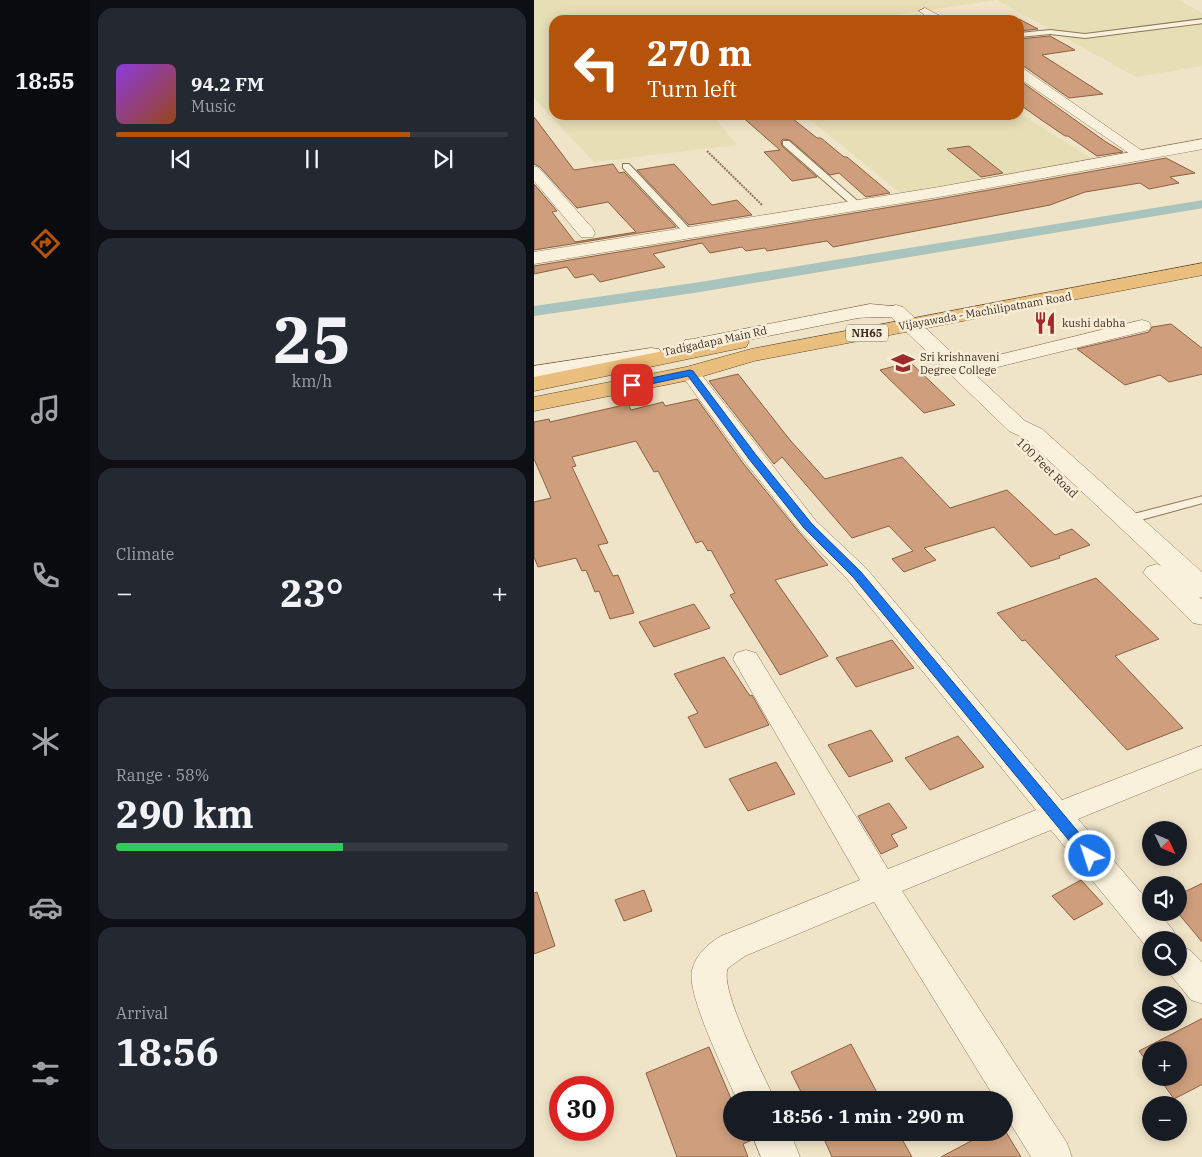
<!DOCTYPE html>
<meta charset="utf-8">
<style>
body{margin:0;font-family:"IBM Plex Serif",serif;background:#242831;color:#f1f3f6;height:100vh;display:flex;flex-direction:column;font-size:19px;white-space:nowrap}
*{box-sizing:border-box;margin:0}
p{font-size:16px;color:#9ea1a6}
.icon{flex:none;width:28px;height:28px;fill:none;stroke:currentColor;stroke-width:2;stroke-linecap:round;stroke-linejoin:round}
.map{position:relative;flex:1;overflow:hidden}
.side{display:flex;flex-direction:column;gap:8px;padding:8px;background:#0d0f14;width:444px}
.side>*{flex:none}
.hud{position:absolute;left:15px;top:15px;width:475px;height:105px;border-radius:15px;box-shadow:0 2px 12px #0003;background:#b45309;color:#fff;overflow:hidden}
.needle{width:32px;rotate:134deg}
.tools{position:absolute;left:608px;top:821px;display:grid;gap:10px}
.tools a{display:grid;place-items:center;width:45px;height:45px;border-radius:50%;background:#171b24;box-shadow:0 2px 12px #0003;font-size:25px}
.speed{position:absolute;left:15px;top:1076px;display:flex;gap:10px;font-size:25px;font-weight:700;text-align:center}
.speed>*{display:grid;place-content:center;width:65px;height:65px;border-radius:50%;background:#171b24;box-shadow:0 2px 12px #0003;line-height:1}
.speed .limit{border:8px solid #d22;background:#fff;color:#111}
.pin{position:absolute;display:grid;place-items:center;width:42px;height:42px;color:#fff;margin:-21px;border-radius:10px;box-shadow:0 2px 8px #0006}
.me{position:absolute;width:55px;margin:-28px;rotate:320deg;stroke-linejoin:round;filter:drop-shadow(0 0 4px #0008)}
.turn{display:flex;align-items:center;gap:18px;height:105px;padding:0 15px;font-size:22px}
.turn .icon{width:65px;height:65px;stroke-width:2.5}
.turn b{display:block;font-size:35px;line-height:42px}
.big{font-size:38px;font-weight:700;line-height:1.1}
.side .widget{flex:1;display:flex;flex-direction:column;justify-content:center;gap:8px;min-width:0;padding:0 18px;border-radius:15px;background:#242831}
.side .dial{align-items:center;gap:0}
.dial b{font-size:65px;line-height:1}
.song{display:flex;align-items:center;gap:15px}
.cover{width:60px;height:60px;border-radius:8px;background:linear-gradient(135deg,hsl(270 70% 55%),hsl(20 70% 35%))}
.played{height:5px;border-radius:2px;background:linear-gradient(90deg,#b45309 75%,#363941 75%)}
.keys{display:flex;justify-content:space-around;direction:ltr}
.heat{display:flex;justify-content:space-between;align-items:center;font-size:28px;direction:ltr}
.charge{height:8px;border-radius:4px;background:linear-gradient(90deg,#34c759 58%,#363941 0)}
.trip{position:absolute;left:189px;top:1091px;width:290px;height:50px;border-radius:25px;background:#171b24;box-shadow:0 2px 12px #0003;font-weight:700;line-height:50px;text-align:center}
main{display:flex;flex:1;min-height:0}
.dock{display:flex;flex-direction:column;width:90px;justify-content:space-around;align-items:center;background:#090b0e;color:#9ea1a6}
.dock .icon{width:35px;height:35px}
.dock .on{color:#b45309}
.dock b{font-size:22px;color:#f1f3f6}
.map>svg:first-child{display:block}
</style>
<main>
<nav class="dock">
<b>18:55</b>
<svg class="icon on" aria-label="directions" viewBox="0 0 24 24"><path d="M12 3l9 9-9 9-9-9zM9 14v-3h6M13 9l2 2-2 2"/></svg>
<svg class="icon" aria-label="music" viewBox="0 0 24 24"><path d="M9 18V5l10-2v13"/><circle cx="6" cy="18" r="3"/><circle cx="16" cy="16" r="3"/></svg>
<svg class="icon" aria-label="phone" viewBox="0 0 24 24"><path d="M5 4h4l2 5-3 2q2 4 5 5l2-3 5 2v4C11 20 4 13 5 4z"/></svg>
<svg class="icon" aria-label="climate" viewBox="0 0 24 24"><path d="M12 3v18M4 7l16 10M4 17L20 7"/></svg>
<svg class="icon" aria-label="car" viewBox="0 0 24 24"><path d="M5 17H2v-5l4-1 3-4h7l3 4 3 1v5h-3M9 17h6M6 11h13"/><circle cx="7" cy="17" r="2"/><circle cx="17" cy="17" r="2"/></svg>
<svg class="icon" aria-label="filters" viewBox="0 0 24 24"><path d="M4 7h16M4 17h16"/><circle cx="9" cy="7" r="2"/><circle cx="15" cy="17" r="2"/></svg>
</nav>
<section class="side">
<div class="widget">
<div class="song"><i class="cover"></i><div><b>94.2 FM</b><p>Music</p></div></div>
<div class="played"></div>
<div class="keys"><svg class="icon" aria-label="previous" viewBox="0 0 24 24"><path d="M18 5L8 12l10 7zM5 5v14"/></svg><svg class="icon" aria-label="pause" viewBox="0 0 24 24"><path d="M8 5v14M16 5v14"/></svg><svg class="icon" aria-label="next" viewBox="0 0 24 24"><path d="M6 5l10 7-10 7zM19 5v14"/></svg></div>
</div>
<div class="widget dial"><b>25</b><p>km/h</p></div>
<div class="widget"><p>Climate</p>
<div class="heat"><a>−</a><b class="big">23°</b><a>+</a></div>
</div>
<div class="widget"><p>Range · 58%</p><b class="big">290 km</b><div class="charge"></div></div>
<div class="widget"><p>Arrival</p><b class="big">18:56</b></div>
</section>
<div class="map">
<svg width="669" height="1157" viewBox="0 0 669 1157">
<rect width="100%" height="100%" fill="#f0e4c8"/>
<path fill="#e6deb5" d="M0,0H645L668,13V66L602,77L463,0L326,20H20V115H178L203,145L60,162L0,98Z
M485,113L562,161L368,194L270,115H485Z"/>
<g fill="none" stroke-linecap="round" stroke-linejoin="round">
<path fill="#a9c4bc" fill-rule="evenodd" d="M669,200V208L160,293L0,316V306L160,283Z"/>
</g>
<path fill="#cf9f7d" stroke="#8d5f41" d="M485,19L504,29L485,31Z
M516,36L541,50L508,55L569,94L535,98L491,67L485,66V39Z
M485,80L572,142L589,152L563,156L534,136H531L506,119L485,104Z
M206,115H254L283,138H287L310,157H313L356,193L332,197L305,173L296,175L256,140L249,139L247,141L248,146L283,177L258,181L230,152L246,150Z
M0,117L40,170L79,164L85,173L90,172L142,227L0,250V184L23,211L18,212L41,242L102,232L74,202L43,208L6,167L0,164Z
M435,146L469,173L447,177L413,149Z
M632,158L661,173L636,177L645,183L615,189L606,183L551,192L516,205L299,247L293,241L233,251L231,248L212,251L208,247L176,253L168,243L119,254L131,267L66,282L59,274L41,278L33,267L0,274V266L405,199Z
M140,164L178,205L203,200L218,215L155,225L103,170Z
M637,324L669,349V374L635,382L626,375L591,385L543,349L615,332L618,327Z
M376,362L421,405L390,413L346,370Z
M204,374L256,440L291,479L368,457L416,508L473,490L521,535L538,529L556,545L525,556L526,558L497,567L460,527L390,548L402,560L370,572L358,559L379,551L355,526L318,538L248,457L240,464L175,381Z
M163,399L209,463L265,532L294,565L241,580L294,656L246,675L196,595L201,593L177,550L174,551L168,541L162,543L124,471L120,472L102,441L38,457L42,466L38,467L74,543L64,545L79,576L84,575L100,613L76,619L65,591L61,592L52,570L48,571L42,558L4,567L0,557V502L17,498L0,459V422L15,419L16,422L94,404L97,410L129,402L131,406Z
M562,578L625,639L581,656L649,728L593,750L491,640L488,641L463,613Z
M160,604L176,628L120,647L105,622Z
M358,640L380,668L322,687L302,658Z
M190,657L216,696L218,695L235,725L171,748L154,717L164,713L140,674Z
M337,730L359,761L315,777L294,745Z
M424,736L450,767L396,790L371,758Z
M242,762L261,794L214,811L195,779Z
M355,803L373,828L357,835L364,846L347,854L324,816Z
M547,880L569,904L540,920L518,896Z
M669,883V943L644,913V895Z
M110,890L118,911L90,921L81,900Z
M3,892L21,946L0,954V893Z
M669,1018V1084L640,1099L625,1078H644V1050H616V1066L605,1051Z
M317,1044L347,1100H271L257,1072Z
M175,1047L198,1101V1132H215L218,1140L209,1144L214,1157H143L112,1073Z
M287,1132H364L378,1157H298Z
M454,1132H472L487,1157H407Z"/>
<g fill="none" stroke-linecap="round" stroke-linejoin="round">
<defs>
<path id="service" d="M669,19V23L551,38L516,34L485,37V33L516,30L551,34Z
M249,141H255L327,204V208H321L249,145Z
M89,164H95L158,231V235H152L89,168Z
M669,496V503L592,524L586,520L588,517Z"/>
<path id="minor" d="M391,8L410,18L412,20H398L385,11Z
M485,68L490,69L614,155L612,158H602L485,78Z
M0,166L5,168L59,229L61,233L59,237H47L0,181Z
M608,320L615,322L617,326L615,330L423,377L416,375L413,371L416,367Z
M156,367L163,369L282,521L332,568L528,800L669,745V768L544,819L616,903V912H624L639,930L644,940H616L615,950L517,830L368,891L533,1143L538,1157H497L470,1113V1100H462L340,902L211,956L194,968C184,987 231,1078 241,1100H203C192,1074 152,994 158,970C162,954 174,944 187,936L326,880L199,659L202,653L212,650L222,653L354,869L502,810L314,580L266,531L211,462L146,373L149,369Z
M644,945L656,950L669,963V1004L657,1000L631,968H644Z
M217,1132H256L266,1157H227Z"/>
<path id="tertiary" d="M669,139V149L405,197L0,264V252L405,187Z
M362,305L369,307L491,421L508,429L669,573V598L665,597L669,600V625L659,623L609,573L613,567L623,564L627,566L492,439L475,431L355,315L352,311L355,307Z"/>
<path id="secondary" d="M336,304L369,307L372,311L369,315C355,319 339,316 324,318L159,351L151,350L148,345L151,340L159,339Z
M117,348L125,349L128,354L125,359L0,380V366Z"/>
<path id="trunk" d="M669,263V275L220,361L156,380L0,411V397L152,367L217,349Z
M204,336L212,337L215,342L212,347L0,391V377Z"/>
</defs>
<use href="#service" stroke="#8d765c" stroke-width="2"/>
<use href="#minor" stroke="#8d765c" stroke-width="1"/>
<use href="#tertiary" stroke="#8d765c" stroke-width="1"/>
<use href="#secondary" stroke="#6f573f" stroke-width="1"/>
<use href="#trunk" stroke="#5b4430" stroke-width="1"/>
<path stroke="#8d765c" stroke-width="2" stroke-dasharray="2 1" stroke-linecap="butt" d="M173,151L228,205"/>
<use href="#service" fill="#faf1dc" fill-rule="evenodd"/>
<use href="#minor" fill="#faf1dc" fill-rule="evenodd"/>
<use href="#tertiary" fill="#faf1dc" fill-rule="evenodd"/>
<use href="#secondary" fill="#faf1dc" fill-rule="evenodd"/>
<use href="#trunk" fill="#eabe7c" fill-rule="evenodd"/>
</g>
<path fill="#1a73e8" stroke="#114b97" d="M156,370L159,371L222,455L278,524L327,572L561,852L563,856L561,860L556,862L551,860L319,577L270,528L215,459L154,376L98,388L93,385L98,382Z"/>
<defs>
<symbol id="restaurant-bare" viewBox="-9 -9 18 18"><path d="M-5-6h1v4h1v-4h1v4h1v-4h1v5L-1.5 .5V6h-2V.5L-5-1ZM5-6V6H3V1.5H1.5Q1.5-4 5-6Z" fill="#9e2a2b" stroke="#f7eed8" stroke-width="2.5" paint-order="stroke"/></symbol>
<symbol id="university-bare" viewBox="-9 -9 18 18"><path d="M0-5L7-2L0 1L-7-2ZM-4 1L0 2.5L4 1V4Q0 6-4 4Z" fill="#9e2a2b" stroke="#f7eed8" stroke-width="2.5" paint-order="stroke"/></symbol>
</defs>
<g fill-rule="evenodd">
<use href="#restaurant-bare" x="495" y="307" width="32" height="32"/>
<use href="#university-bare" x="353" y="347" width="32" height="32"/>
</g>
<g text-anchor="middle" stroke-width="5" stroke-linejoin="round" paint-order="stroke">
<g font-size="11" fill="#3d2e20" stroke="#f7eed8">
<text transform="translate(451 311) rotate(-10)" y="4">Vijayawada - Machilipatnam Road</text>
<text transform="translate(181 341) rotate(-12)" y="4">Tadigadapa Main Rd</text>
</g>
<g font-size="11" fill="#3d2e20" stroke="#f7eed8" text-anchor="start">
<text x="528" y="327">kushi dabha</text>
<text x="386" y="361">Sri krishnaveni<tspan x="386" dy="13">Degree College</tspan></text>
</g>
<rect fill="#f7eed8" stroke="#756857" stroke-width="1" x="312" y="324.5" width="42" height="17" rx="4"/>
<g font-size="11" font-weight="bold" fill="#3d2e20">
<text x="333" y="337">NH65</text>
</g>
<g font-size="12" fill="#3d2e20" stroke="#f7eed8">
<text transform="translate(513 468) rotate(44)" y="4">100 Feet Road</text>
</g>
</g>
</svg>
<div class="tools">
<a><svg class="needle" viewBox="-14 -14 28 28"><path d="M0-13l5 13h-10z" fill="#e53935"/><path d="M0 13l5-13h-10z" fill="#9ea1a6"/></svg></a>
<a><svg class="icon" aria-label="sound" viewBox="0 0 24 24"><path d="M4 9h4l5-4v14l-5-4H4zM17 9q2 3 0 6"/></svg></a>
<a><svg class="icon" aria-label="search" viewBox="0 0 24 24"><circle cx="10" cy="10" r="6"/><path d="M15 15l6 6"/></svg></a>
<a><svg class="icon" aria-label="layers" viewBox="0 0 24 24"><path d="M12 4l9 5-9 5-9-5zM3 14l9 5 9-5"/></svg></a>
<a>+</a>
<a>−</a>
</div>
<div class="speed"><div class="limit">30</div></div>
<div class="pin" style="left:98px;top:385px;background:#d93025"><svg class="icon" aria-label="arrive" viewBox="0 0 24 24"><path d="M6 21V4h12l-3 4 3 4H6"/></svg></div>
<svg class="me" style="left:556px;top:856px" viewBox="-20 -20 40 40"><circle r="17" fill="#1a73e8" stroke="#fff" stroke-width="3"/><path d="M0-11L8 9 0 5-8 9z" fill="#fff"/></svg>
<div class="trip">18:56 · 1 min · 290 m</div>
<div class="hud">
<div class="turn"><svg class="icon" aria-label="left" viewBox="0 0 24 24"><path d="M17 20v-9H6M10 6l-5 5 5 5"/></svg><div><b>270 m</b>Turn left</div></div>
</div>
</div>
</main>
